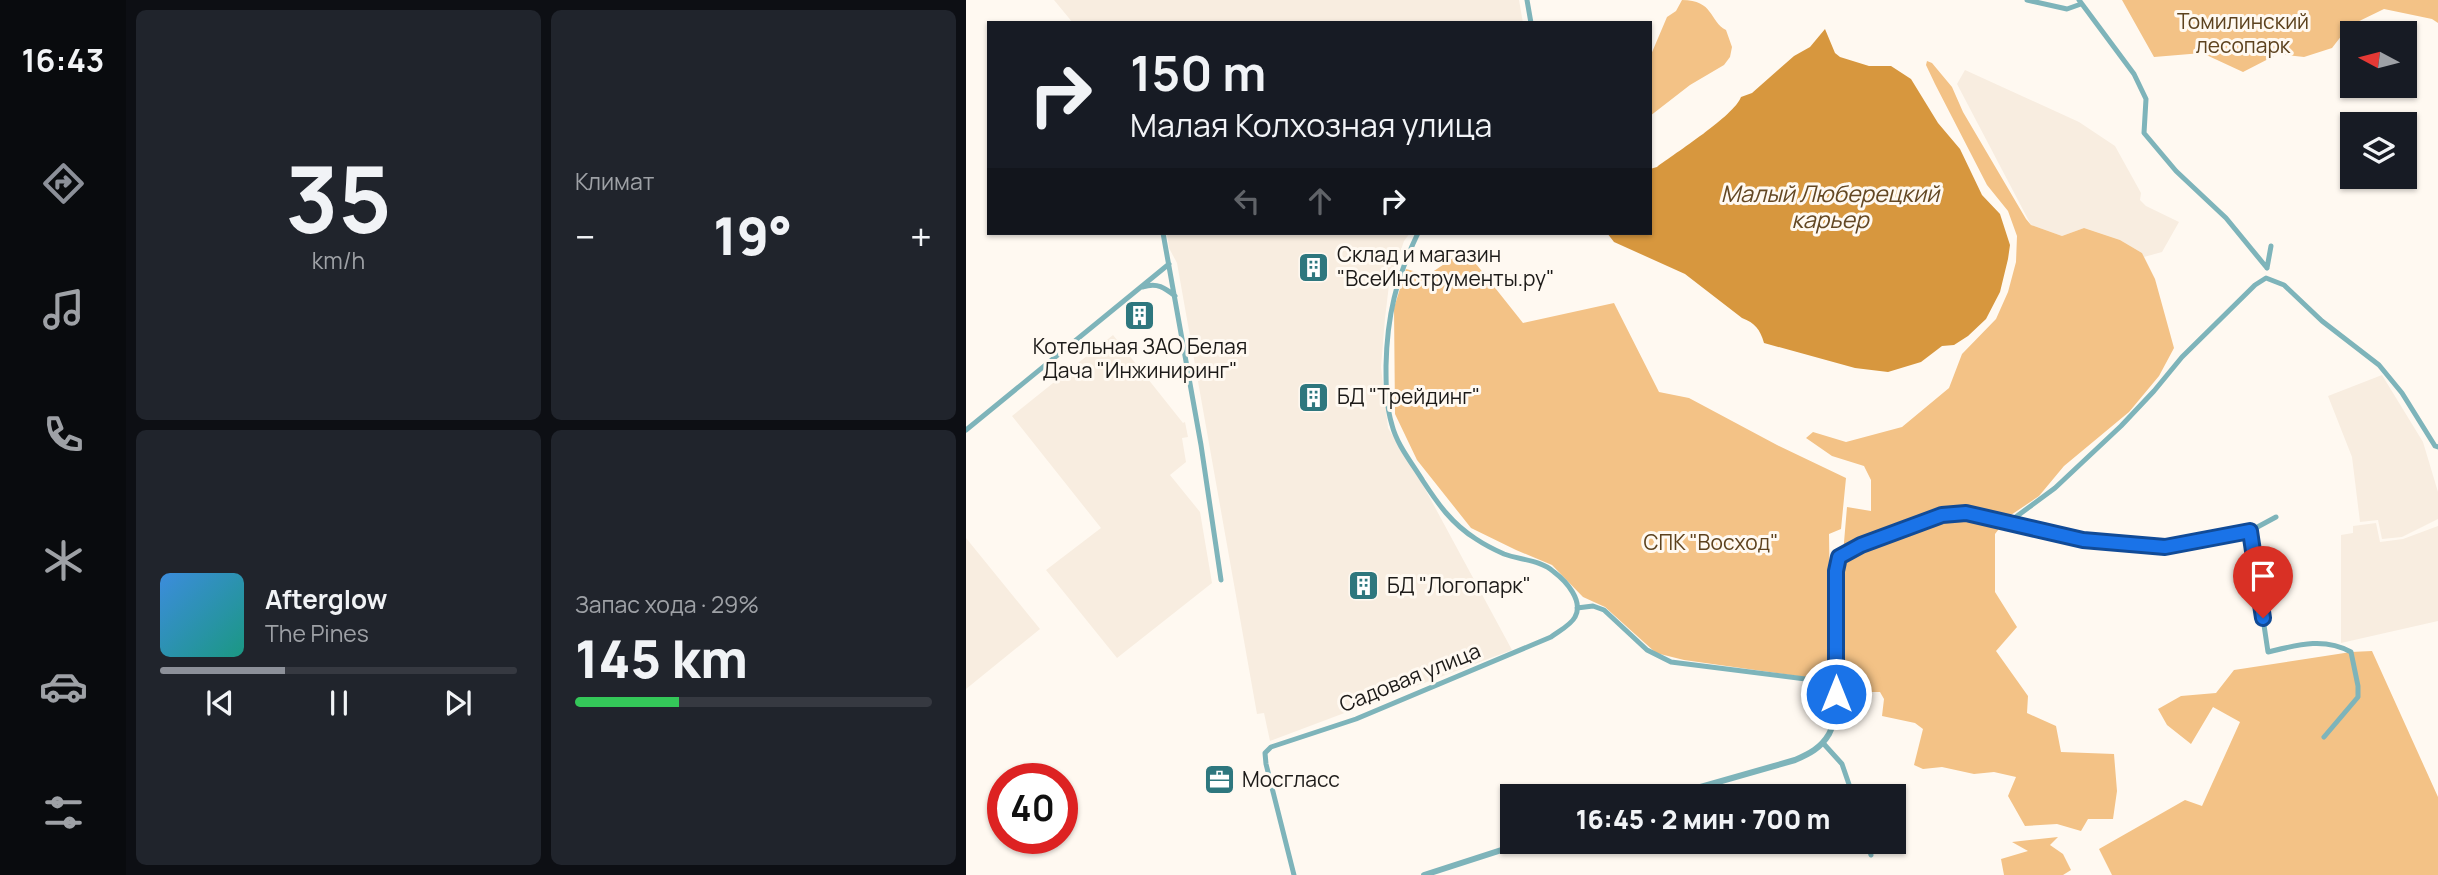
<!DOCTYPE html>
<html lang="ru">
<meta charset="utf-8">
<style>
body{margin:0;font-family:Manrope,sans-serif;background:#20242c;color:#f1f3f6;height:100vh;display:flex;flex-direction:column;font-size:26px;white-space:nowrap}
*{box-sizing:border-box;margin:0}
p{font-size:23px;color:#9ea1a6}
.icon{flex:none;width:38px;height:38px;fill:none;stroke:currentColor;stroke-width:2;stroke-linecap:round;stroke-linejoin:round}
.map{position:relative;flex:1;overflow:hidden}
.drawer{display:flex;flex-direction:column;gap:10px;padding:10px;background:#0d0f14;width:840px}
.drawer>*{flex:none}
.banner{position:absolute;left:21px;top:21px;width:665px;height:214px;border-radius:0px;box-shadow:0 2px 5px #0004;background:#171b24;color:#f1f3f6;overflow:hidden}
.needle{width:46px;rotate:277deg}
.fabs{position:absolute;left:1374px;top:21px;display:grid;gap:14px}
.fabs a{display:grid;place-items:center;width:77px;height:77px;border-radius:0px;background:#171b24;box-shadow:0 2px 5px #0004;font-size:35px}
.speed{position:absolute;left:21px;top:763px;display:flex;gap:14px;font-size:35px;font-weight:700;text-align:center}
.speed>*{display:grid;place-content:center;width:91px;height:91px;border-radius:50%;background:#171b24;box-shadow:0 2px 5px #0004;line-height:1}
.speed .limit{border:10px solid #d22;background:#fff;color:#111}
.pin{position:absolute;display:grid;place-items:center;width:60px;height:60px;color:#fff;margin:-72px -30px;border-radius:50% 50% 50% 0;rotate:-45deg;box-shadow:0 0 7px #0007}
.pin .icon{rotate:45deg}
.me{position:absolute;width:77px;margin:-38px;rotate:0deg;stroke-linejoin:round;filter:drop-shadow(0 0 5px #0008)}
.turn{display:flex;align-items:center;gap:24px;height:147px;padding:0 28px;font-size:32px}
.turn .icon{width:91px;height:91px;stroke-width:2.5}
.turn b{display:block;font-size:49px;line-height:60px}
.lanes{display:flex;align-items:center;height:66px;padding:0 28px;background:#0003;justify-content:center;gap:35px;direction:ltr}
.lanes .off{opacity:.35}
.big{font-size:52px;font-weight:800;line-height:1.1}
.drawer .widget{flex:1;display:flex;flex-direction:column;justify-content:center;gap:10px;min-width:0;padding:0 24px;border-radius:10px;background:#20242c}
.drawer .dial{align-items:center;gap:0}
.dial b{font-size:91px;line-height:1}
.song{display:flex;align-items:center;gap:21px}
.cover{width:84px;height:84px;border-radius:10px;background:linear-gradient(135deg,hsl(210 70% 55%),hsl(170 70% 35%))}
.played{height:7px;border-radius:4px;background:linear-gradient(90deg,#8c9099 35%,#363941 35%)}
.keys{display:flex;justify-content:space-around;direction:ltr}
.heat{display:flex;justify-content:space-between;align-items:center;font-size:38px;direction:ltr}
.charge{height:10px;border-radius:5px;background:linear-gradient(90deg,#34c759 29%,#363941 0)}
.drawer .tiles{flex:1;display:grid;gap:10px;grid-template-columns:repeat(2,1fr)}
.trip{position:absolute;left:534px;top:784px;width:406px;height:70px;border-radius:0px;background:#171b24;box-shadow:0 2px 5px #0004;font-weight:800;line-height:70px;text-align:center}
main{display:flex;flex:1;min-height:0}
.tab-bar{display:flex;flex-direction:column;width:126px;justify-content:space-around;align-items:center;background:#090b0e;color:#9ea1a6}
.tab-bar .icon{width:49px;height:49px}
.tab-bar .active{color:#8c9099}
.tab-bar b{font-size:32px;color:#f1f3f6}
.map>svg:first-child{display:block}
</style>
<main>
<nav class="tab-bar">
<b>16:43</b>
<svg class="icon active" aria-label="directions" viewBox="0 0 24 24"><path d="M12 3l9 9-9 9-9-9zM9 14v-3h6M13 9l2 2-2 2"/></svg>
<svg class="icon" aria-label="music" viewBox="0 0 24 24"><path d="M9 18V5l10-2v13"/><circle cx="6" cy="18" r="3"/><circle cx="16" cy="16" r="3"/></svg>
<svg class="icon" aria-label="phone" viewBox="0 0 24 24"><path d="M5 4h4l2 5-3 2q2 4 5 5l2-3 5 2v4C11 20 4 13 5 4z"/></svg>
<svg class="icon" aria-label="climate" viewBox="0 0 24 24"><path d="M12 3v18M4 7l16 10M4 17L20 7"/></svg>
<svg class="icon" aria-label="car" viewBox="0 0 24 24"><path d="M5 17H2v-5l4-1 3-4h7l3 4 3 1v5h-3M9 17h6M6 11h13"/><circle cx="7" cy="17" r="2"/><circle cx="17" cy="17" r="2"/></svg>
<svg class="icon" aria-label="filters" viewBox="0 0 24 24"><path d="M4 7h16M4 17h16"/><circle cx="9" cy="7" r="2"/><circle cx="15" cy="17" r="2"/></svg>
</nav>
<section class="drawer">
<div class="tiles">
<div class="widget dial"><b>35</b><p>km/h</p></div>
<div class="widget"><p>Климат</p>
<div class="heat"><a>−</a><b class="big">19°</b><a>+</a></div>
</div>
<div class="widget">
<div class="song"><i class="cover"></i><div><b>Afterglow</b><p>The Pines</p></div></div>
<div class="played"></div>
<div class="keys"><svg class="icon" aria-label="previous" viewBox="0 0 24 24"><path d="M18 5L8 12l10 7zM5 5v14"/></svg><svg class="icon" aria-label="pause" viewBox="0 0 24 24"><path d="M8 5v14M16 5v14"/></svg><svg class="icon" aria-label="next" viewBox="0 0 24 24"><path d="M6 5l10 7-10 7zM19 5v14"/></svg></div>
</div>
<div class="widget"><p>Запас хода · 29%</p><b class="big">145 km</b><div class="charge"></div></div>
</div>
</section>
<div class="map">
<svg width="1472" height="875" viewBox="0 0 1472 875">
<rect width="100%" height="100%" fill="#fff9f1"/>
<path fill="#f8ede0" d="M88,0H553L557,23H107Z
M999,70L1113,122L1149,146L1175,193L1174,200L1180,206L1213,222L1196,252L1178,257L1176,253L1154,240L1118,228L1096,236L1065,225L991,84Z
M201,233H444L438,241L423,285L419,318L415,367L422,428L458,487L546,650L304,741L298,713L291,714L211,263L203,248Z
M147,335L217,423L219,422L222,437L216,438L220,462L204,475L234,512L246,583L151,658L80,570L135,528L46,416Z
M1416,375L1457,442L1472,492V519L1436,537L1416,539L1412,520L1394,522L1386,457L1362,396Z
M1410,523L1414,542L1437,539L1472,526V621L1375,643V535L1387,533V526Z
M0,538L74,629L0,689Z"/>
<path fill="#f3c286" d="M716,0C748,0 743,21 760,30L766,47L764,57L758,65L724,85L684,116V57L701,17L710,11Z
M1156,0H1472V23L1466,19L1418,9L1383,26L1366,48L1338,57L1312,54L1277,72L1236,53L1188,57Z
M961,61L966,63L986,87L997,112L1060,219L1065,225L1096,236L1118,228L1154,240L1176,253L1189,279L1208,348L1193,376L1163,412L1098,466L1073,496L1042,517L1029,534V592L1051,627L1030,651L1062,696L1061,713L1090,726L1095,752L1148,754L1151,791L1147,819H1122L1115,831L1091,824L1059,826L1042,796L1050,777L1028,772L1008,774L976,767L957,769L948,765L957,729L949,723L916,716L918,699L914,692H877L876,566L881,507L905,511V480L898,466L866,456L840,438L847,432L880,442L936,427L983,388L996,354L1030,319L1042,292L1050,262L1051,236L1042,211L1021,185L969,84L960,65Z
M499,250L557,323L648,303L693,392L723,398L811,445L880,478L875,529L863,534L865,677L860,680L718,660L690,653L639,607L617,597L586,565L550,550L505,528L451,460L429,414L428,308L440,269L462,275Z
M1406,651L1472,797V875H1146L1133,849L1219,800L1236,806L1274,722L1247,707L1225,744L1201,725L1192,709L1215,696L1250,693L1268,670L1385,652Z
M1092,837L1084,845L1097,854L1105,870L1097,875H1038L1035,859L1062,851L1046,842Z"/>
<path fill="#d7973e" d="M859,29L869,53L874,57L903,66H925L945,79L972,123L994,149L1016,195L1034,214L1044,245L1042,259L1034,292L1020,319L1002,336L988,345L976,346L955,362L922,372L889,368L798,343C794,329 789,323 776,318L719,274L648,242L641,233H684V169L691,167C709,153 768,116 775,97L786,93L828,56L844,47Z"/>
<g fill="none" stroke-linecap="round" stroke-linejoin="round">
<path stroke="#7eb4ba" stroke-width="5" d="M561,0L565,23
M1061,0L1101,9L1115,4
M1113,0L1168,74L1180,99L1178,133L1210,171L1260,218L1301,268
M197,233L235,445L255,580
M1301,268L1305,246
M177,287C191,282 199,288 209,296
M0,430L203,264
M1043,522L1089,488L1155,426L1188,391L1216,357L1289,285L1300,278L1318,285L1356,321L1413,365L1436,393L1469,446L1472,447
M1043,522L1117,540L1199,547L1284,531L1310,517
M1284,531L1302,652C1331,645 1358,637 1385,652L1392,686V697L1358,737
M611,608L627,606L638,610L681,650L705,662L871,683
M857,743L876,764L887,796
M901,842L905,855
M328,875L300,764L299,753L305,747L390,719L585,637C593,631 605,625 609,617C618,601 600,581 588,572C575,560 554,560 538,554C529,550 519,545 510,539C486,524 472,504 457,481C446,463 431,445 426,425C420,405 420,387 420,366C421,316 430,279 452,233"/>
<path stroke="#7eb4ba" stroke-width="6" d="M703,796L829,760C843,754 855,748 863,734C878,707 870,606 870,571L873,557C898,543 963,515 990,513C1007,511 1026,519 1043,522
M458,875L560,842"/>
</g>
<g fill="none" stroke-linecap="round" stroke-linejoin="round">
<defs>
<path id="route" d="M870,694V571L873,557L895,545L976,515L1000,513L1117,540L1199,547L1284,531L1297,618"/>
</defs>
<use href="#route" stroke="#114b97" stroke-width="18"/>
<use href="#route" stroke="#1a73e8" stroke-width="12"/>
</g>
<defs>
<symbol id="building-square" viewBox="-11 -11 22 22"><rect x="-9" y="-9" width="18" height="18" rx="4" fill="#2e777e" stroke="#fff9f1"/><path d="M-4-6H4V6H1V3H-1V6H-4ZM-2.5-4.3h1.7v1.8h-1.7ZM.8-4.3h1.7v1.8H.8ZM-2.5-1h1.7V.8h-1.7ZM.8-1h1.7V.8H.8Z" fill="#fff"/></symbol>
<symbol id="office-square" viewBox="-11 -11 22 22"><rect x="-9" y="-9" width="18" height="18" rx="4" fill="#2e777e" stroke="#fff9f1"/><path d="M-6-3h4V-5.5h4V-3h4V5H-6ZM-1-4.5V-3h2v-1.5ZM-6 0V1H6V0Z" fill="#fff"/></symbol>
</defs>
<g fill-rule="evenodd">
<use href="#building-square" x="330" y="250" width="35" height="35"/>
<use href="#building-square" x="156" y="298" width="35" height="35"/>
<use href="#building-square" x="330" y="380" width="35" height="35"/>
<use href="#building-square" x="380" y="568" width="35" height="35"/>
<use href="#office-square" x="236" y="762" width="35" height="35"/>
</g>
<g text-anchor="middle" stroke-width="6" stroke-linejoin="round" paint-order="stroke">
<g font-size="21" fill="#5d421e" stroke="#fff9f1">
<text x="1277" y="29">Томилинский<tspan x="1277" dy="24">лесопарк</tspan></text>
<text x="745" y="550">СПК "Восход"</text>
</g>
<g font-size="21" fill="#1c1a18" stroke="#fff9f1" text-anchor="start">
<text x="371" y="262">Склад и магазин<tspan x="371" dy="24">"ВсеИнструменты.ру"</tspan></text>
<text x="174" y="354" text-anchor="middle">Котельная ЗАО Белая<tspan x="174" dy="24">Дача "Инжиниринг"</tspan></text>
<text x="371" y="404">БД "Трейдинг"</text>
<text x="421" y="593">БД "Логопарк"</text>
<text x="276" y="787">Мосгласс</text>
</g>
<g font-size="21" fill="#1c1a18" stroke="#fff9f1">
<text transform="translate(444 678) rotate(-22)" y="7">Садовая улица</text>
</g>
<g font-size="23" font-style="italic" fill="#634723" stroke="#fff9f1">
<text x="864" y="202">Малый Люберецкий<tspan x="864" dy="26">карьер</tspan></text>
</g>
</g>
</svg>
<div class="fabs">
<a><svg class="needle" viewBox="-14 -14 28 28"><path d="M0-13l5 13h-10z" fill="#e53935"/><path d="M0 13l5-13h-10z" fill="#9ea1a6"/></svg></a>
<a><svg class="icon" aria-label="layers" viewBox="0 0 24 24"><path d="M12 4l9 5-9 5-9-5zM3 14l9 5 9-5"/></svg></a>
</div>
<div class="speed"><div class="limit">40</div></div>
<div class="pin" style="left:1297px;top:618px;background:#d93025"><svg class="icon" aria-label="arrive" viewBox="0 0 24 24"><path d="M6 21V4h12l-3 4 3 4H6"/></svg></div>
<svg class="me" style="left:870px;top:694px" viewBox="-20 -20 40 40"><circle r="17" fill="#1a73e8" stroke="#fff" stroke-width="3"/><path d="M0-11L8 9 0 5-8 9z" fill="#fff"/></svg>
<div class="trip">16:45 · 2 мин · 700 m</div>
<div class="banner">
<div class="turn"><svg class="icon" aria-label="right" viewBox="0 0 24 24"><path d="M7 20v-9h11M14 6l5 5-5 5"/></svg><div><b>150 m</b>Малая Колхозная улица</div></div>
<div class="lanes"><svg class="icon off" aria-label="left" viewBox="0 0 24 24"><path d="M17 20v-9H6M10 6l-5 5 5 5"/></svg><svg class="icon off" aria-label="ahead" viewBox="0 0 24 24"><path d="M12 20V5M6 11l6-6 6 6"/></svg><svg class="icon" aria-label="right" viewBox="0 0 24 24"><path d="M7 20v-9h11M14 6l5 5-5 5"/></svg></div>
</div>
</div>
</main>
